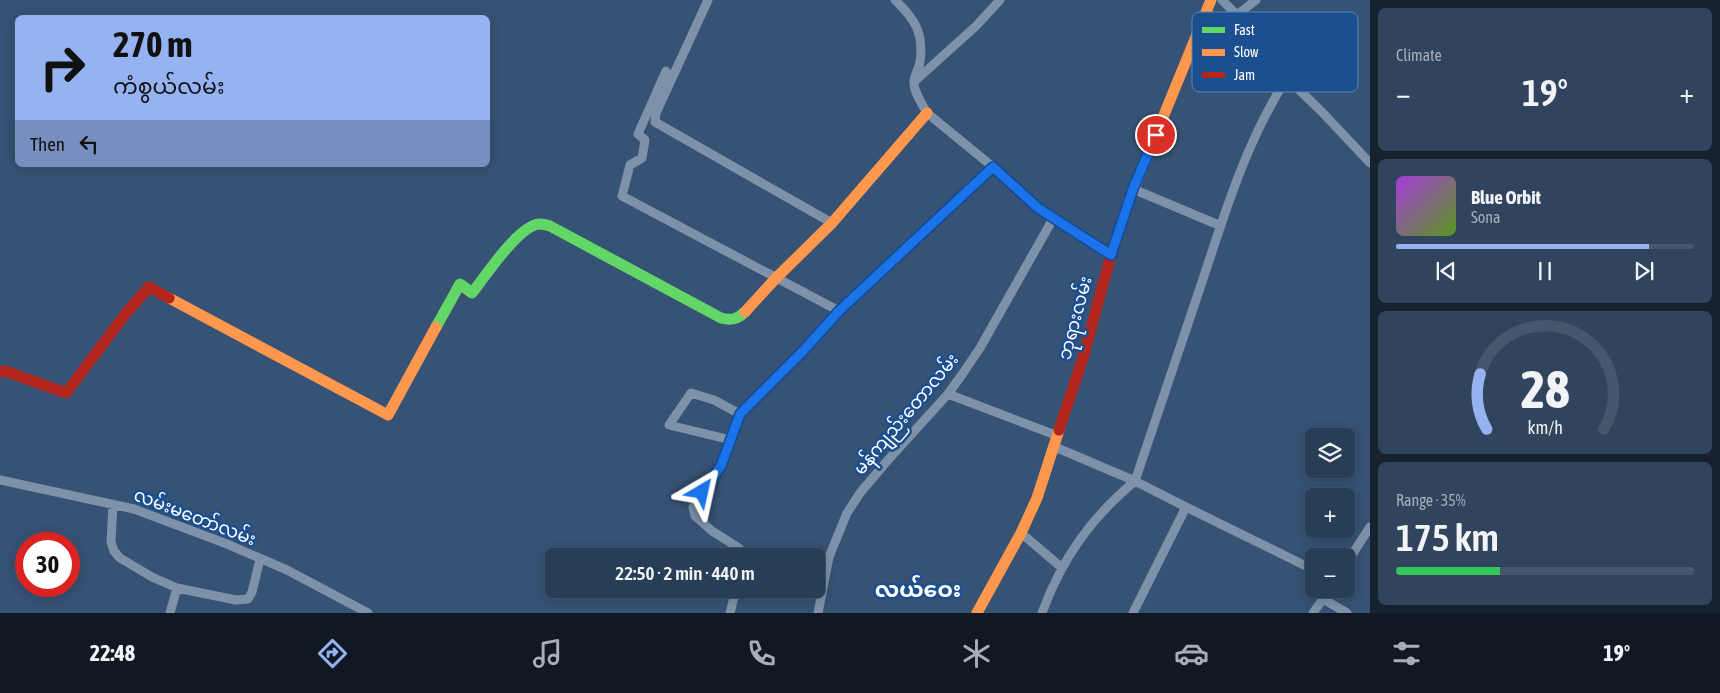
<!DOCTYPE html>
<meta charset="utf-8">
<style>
body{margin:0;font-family:"Asap Condensed","Noto Sans Myanmar",sans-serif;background:#30455d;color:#f1f3f6;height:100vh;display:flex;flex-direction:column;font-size:19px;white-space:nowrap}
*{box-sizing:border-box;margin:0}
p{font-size:16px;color:#a5aeba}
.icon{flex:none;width:28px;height:28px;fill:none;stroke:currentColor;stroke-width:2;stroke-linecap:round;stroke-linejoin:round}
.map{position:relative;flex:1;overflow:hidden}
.details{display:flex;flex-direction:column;gap:8px;padding:8px;background:#162230;width:350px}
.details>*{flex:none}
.hud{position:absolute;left:15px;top:15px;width:475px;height:152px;border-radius:8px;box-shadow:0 2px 12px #0003,0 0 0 1px #44576d;background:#95b2f1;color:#111;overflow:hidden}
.fabs{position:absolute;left:1305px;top:428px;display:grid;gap:10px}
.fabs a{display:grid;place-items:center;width:50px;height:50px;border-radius:8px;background:#283e57;box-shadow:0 2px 12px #0003,0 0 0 1px #44576d;font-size:25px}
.speed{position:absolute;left:15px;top:532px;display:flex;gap:10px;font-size:25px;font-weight:700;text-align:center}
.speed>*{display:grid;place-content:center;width:65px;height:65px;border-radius:50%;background:#283e57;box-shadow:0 2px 12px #0003,0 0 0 1px #44576d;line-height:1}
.speed .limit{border:8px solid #d22;background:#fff;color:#111}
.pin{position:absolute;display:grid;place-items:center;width:42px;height:42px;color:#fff;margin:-21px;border:2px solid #fff;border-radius:50%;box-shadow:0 1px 5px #0007}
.me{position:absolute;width:55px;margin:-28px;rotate:36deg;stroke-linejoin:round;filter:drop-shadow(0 0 4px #0008)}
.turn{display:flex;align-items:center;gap:18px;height:105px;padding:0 15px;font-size:22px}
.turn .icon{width:65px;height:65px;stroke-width:2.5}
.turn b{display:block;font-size:35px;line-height:42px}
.then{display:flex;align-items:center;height:48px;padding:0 15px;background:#0003;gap:10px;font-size:19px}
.big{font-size:38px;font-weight:600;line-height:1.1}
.details .card{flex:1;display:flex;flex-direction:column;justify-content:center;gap:8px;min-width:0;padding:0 18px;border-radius:8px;background:#30455d}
.details .dial{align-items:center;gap:0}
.dial svg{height:130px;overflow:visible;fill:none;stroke:#44576d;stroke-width:7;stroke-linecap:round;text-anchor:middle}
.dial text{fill:#f1f3f6;stroke:none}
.song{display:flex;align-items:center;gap:15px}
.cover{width:60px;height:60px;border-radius:8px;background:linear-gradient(135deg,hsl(280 70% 55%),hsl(90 70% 35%))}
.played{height:5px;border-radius:2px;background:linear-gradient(90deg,#95b2f1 85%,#44576d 85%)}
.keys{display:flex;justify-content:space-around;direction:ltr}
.heat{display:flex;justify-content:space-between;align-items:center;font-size:28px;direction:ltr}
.charge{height:8px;border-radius:4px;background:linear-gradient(90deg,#34c759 35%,#44576d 0)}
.trip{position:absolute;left:545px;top:548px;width:280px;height:50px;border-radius:8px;background:#283e57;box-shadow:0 2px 12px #0003,0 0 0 1px #44576d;font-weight:600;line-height:50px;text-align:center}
.menu{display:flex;height:80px;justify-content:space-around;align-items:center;background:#101923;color:#a5aeba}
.menu .icon{width:35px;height:35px}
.menu .current{color:#95b2f1}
.menu b{font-size:22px;color:#f1f3f6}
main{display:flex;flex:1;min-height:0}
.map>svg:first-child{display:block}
</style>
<main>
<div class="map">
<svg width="1370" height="613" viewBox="0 0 1370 613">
<rect width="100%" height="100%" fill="#365274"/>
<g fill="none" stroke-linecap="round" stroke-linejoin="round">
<path stroke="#7d92a8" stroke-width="9" d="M708,0L656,113L655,122L832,223
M895,0C915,19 924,33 920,62C919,68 915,74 914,81C913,91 922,104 927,113L993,167L1039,208L1111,255
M1222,0L1237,15L1287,78L1322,112L1370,163
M1237,15L1256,0
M666,71L638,134L645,140L642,158L630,165L622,196L839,311
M915,81L976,26L1000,0
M1133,189L1221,226
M948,394L1058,436
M731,440L669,425L691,393L714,400L740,414
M1055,447L1135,481L1186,507L1314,570
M0,480L134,509L227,544L287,570L368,613
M113,504L111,542L114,551L120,558L152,577L177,588L236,600L248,599L252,592L260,559
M1021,533L1061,567
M743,556L739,548L712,531L695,516L693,507L721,466L740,414L803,351L839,311L993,167
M1346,564L1370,527
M1323,599L1347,613
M170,613L177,588
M730,613L736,589
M818,613L829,557L847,513L860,493L888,460L948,394L961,376L980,348L1054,217
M1042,613C1062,558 1091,518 1135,481C1158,413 1181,345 1204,276C1226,209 1248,138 1287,78
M1133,613L1186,507
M1313,613L1330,589"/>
<path stroke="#63d668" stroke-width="11" d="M436,327L460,284L472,293C485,277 518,226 539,224C542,224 547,225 550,226L721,318C731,321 738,319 745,312"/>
<path stroke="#ff974d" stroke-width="11" d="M1128,203L1211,0
M169,298L388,415L436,327
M745,312L777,277L832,223L927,113
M977,613L1021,533L1037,498L1059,430"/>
<path stroke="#b3261e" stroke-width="11" d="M0,372L5,371L66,393L127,312L149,287L169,298
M1059,430L1083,358L1111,255L1128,203"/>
</g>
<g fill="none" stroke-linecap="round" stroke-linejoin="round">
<defs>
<path id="route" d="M702,492L721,466L740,414L803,351L839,311L993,167L1038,208L1111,255L1133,189L1156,135"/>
</defs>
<use href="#route" stroke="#114b97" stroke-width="12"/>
<use href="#route" stroke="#1a73e8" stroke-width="9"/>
</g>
<g text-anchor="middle" stroke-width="5" stroke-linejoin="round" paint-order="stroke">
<g font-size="18" fill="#fff" stroke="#1b4f8f">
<text transform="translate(1075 318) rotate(-75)" y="6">ဘုရားလမ်း</text>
<text transform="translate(906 414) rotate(-50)" y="6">မန်ကျည်းတောလမ်း</text>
<text transform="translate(195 517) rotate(21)" y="6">လမ်းမတော်လမ်း</text>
</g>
<g font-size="22" font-weight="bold" fill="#fff" stroke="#1b4f8f">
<text x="918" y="597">လယ်ဝေး</text>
</g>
</g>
<rect x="1192" y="12" width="166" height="80" rx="8" fill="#1b4f8f" stroke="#5f84b1" stroke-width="1"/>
<rect x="1202" y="27" width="23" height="6" fill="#63d668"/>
<rect x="1202" y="49" width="23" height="7" fill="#ff974d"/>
<rect x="1202" y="72" width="23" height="6" fill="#b3261e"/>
<g font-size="14" fill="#fff">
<text x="1234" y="35">Fast</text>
<text x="1234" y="57">Slow</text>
<text x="1234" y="80">Jam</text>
</g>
</svg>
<div class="fabs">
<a><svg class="icon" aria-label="layers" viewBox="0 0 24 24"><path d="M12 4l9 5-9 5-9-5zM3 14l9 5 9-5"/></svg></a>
<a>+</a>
<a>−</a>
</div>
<div class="speed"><div class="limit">30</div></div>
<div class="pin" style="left:1156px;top:135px;background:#d93025"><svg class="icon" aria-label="arrive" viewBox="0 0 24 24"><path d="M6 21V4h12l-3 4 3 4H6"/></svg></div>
<svg class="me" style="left:702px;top:492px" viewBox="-20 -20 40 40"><path d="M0-17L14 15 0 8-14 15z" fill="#1a73e8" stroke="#fff" stroke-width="4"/></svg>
<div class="trip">22:50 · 2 min · 440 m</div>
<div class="hud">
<div class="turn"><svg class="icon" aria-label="right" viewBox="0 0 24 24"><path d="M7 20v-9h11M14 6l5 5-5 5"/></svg><div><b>270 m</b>ကံစွယ်လမ်း</div></div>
<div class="then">Then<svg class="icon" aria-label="left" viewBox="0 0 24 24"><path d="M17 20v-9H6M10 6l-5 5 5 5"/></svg></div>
</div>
</div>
<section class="details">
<div class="card"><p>Climate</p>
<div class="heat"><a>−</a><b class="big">19°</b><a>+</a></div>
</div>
<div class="card">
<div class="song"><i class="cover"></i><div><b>Blue Orbit</b><p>Sona</p></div></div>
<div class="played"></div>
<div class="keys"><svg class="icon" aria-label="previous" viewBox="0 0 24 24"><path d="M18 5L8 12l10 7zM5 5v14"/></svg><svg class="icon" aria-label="pause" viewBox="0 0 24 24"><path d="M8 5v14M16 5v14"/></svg><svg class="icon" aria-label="next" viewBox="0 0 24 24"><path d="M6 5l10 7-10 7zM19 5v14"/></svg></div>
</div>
<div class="card dial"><svg viewBox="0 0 100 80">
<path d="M14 69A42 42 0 1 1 86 69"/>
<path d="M14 69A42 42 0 0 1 10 35" stroke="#95b2f1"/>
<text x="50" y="56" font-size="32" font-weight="700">28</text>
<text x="50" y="72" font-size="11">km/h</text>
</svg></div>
<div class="card"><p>Range · 35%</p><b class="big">175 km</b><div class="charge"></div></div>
</section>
</main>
<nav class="menu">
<b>22:48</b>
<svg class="icon current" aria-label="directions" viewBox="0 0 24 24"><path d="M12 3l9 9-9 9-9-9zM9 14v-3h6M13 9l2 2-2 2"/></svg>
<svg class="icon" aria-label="music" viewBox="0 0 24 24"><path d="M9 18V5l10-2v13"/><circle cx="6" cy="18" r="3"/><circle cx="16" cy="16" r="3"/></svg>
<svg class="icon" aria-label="phone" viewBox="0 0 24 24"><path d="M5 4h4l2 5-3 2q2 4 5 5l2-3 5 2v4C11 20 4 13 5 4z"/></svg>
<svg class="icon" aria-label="climate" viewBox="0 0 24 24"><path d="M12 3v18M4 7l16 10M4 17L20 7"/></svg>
<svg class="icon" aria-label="car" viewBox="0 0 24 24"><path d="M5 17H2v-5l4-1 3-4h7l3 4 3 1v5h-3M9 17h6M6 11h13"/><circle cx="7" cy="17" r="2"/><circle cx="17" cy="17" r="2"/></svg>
<svg class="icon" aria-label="filters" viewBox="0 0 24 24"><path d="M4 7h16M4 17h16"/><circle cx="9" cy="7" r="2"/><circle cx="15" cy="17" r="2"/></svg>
<b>19°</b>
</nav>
